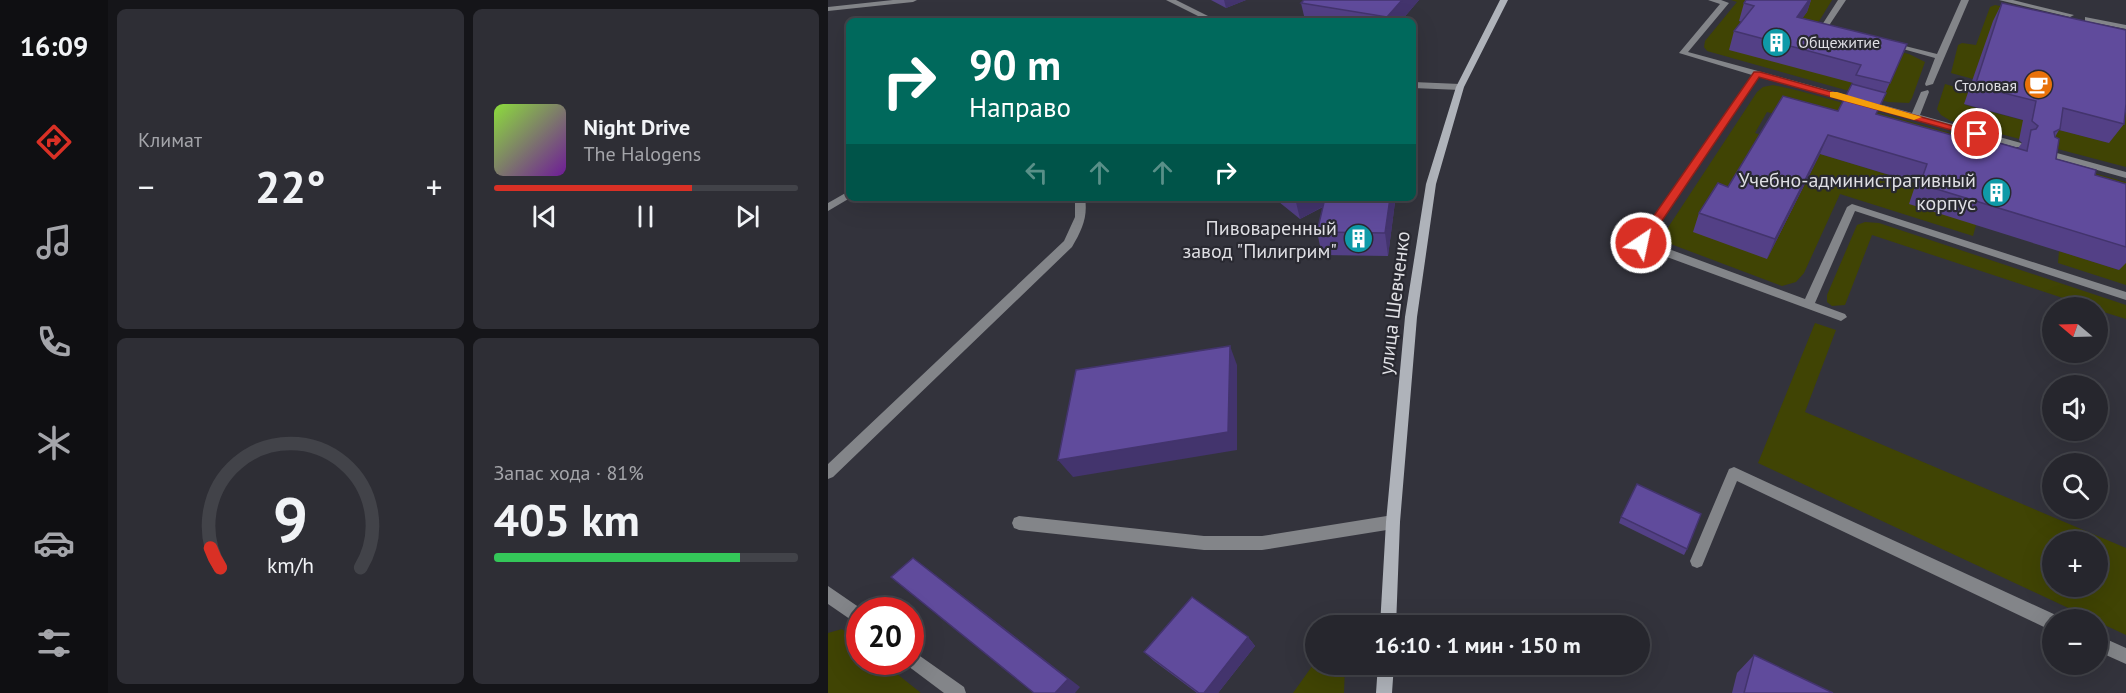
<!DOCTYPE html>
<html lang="ru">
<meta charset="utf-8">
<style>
body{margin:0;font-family:"PT Sans",sans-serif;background:#2e2e35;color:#f1f3f6;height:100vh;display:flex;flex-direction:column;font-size:22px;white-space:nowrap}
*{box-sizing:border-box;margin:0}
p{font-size:20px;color:#a4a5aa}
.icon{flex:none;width:33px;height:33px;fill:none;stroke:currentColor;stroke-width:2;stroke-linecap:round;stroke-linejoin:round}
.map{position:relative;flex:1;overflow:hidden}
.drawer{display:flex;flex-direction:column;gap:9px;padding:9px;background:#151519;width:720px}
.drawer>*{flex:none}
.banner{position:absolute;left:18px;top:18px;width:570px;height:183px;border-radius:9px;box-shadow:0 6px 24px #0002,0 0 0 2px #424349;background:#00695c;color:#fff;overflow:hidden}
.needle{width:39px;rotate:289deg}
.tools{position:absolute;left:1214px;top:297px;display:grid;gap:12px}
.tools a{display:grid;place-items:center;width:66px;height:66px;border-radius:50%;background:#26262d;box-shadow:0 6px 24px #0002,0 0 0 2px #424349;font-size:30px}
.speed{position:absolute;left:18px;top:597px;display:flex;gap:12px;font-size:30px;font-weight:700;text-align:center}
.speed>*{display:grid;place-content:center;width:78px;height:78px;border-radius:50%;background:#26262d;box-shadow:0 6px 24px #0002,0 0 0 2px #424349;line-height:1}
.speed .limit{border:9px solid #d22;background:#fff;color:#111}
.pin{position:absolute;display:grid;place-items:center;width:51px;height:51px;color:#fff;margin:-26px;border:3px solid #fff;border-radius:50%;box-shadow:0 2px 6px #0007}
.me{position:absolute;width:66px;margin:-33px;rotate:34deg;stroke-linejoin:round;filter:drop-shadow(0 0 4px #0008)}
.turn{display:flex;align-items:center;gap:21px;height:126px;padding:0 24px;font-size:27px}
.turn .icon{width:78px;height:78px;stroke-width:2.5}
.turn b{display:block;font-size:42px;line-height:51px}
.lanes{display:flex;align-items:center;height:57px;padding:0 24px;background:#0003;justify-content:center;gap:30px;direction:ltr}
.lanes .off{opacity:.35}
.big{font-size:45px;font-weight:700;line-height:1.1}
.drawer .widget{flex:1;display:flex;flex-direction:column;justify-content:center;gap:9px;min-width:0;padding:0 21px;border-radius:9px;background:#2e2e35}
.drawer .dial{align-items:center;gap:0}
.dial svg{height:156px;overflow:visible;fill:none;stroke:#424349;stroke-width:7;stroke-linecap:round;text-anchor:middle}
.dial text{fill:#f1f3f6;stroke:none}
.song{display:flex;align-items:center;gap:18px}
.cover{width:72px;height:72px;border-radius:9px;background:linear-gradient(135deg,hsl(90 70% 55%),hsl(280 70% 35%))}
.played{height:6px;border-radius:3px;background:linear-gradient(90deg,#d93025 65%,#424349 65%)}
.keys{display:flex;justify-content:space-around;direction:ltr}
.heat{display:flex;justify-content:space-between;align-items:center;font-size:33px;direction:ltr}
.charge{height:9px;border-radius:4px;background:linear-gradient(90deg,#34c759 81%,#424349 0)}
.drawer .tiles{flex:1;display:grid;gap:9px;grid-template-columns:repeat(2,1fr)}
.trip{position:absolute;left:477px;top:615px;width:345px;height:60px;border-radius:30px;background:#26262d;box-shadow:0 6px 24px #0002,0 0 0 2px #424349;font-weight:700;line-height:60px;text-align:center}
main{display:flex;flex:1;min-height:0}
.menu{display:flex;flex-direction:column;width:108px;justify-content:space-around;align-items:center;background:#0f0f12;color:#a4a5aa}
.menu .icon{width:42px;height:42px}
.menu .current{color:#d93025}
.menu b{font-size:27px;color:#f1f3f6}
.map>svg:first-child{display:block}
</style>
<main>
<nav class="menu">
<b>16:09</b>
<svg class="icon current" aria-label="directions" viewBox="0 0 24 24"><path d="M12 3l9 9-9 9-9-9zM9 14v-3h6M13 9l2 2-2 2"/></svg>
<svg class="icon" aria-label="music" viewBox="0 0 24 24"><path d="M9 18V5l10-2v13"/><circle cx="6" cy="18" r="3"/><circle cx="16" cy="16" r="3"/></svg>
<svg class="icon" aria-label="phone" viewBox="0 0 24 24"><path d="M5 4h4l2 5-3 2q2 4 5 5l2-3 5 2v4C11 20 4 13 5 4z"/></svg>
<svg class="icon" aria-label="climate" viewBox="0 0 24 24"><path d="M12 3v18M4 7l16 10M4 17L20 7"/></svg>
<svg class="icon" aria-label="car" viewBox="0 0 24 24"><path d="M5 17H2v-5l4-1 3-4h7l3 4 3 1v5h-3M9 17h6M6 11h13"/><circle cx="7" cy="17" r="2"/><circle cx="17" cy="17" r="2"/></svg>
<svg class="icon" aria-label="filters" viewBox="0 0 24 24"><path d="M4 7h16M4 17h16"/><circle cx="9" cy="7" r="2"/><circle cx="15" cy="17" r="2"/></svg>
</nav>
<section class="drawer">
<div class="tiles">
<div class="widget"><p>Климат</p>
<div class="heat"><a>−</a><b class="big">22°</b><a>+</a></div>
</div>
<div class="widget">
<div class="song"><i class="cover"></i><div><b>Night Drive</b><p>The Halogens</p></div></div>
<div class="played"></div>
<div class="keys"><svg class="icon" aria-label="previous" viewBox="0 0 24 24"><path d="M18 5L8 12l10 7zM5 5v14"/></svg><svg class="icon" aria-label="pause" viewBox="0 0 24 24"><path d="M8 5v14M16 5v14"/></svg><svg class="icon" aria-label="next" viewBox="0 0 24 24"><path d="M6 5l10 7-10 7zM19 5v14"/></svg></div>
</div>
<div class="widget dial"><svg viewBox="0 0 100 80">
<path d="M14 69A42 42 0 1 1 86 69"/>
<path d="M14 69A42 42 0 0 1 9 59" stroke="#d93025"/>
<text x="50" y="56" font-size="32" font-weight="700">9</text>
<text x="50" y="72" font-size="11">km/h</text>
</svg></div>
<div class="widget"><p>Запас хода · 81%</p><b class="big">405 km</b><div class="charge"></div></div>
</div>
</section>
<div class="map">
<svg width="1298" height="693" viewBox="0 0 1298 693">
<rect width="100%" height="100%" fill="#33333c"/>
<path fill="#404404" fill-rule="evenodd" d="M903,0H927L911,21L963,35L976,0H1004L985,31L1081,54L1097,62L1084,98L1081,103L1060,102L879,51L876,47L877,41L909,2Z
M1167,5L1298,32V167L1123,121L1113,115L1109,109L1117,84L1141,91L1137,105L1281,143L1145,79L1123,73L1130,45L1134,43L1148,45L1162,7Z
M945,85L972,91L1298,182V208L939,112L927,133L936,136L939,259L992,154L1088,183L1148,225L1145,236L1012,194L976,273L968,282L954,286L840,243L837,236L841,226L929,92L935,87Z
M1037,222L1051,223L1298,305V319L1269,310V308L1262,307L1044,235L1017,305L1004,306L999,302V295L1029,225Z
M1298,247V285L1230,263L1231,251L1291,270Z
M987,323L1008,330L977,412L1298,548V635L930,463ZM1224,542H1269V586H1224Z
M14,629L31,643L32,662H54L93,693H0V633Z
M487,662L488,664L517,665L516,693H465Z"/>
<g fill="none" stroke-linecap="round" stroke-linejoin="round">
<path fill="#838589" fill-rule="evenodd" d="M65,0H89L85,2L0,11V7Z
M338,0H348L390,21H380Z
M880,0H893L901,3L860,52L1084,113L1093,92L1100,90L1101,92L1092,115L1193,143L1195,145L1193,147H1187L931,77L819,241L977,299L1019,207L1024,204L1298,292V300L1027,211L987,303L1017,314L1019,317L1013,321L809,246L808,243L809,240L924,75L851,53L892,4Z
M1010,0H1018L1000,27L1010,31L1006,33L993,30L992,28Z
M1133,0H1141L1105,84L1098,86L1097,84L1107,58L1057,44L1061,42L1109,54Z
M1171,0H1185L1246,15L1242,17Z
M1257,17L1298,25V29L1257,21Z
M585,82L632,84L636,87L632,90L585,88Z
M1218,150L1298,172V178L1215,155V151Z
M21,191L22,198L0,211V203Z
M247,198H257C260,217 254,230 244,247L5,477L0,479V464L236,241L247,217Z
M906,467L1230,616L1231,620H1224V630L1218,628L909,481L874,566L869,568L864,566L862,561L901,469Z
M565,515L570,517L572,522L570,527L565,529L434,550H376L191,530L186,528L184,523L186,518L191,516L376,536H434Z
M0,586L35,610H32V626L0,604Z
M1269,635L1298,648V664L1269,651Z
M82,649L136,687L138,693H116L76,663L82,662Z"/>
<path fill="#afb3ba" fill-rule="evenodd" d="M672,0H680L636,87L608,184L589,317L572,522L568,626H552L558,522L577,317L598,184L628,87Z
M550,664H566L564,693H548Z"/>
</g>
<path fill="#534086" d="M383,0H418L398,8Z
M476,0H591L573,21L477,20L473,3Z
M918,0H983L979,12L974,18L1079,44L1048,114L1147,142L1150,137L1190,148L1194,143L1191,140L1195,120L1136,104L1165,21L1174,3L1296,124L1281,143L1231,130L1227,137L1228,159L1267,175L1298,184V263L1291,270L1081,204L1088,183L992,154L939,259L865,232L871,213L900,187L1010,111L1025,83L901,50L906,31L914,22L911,21L916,3Z
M450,198H570L567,202L560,256L494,255L489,232L495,207L472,219L451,202Z
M793,517L859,549L856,555L791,523Z
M420,637L427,646L390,693H369L326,661L316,652Z
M926,655L1005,693H904L909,673Z"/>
<path fill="#43346d" d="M396,0H418L398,8Z
M574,0H591L573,21H559V17Z
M981,0H983L979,12L963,35L969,17Z
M1000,135L992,154L939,259L947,239Z
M467,198H507V200L472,219Z
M562,198H570L567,202L560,256L557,233Z
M402,346L409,365V450L245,477L230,460Z
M85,558L100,569L252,687L247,693H227Z
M420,637L427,646L390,693H376Z"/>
<path fill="#604b9c" stroke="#43346d" stroke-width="1.5" d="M476,0H574L559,17L473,3Z
M918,0H981L969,17L1079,44L1062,83L1028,75L1033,65L906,31L926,6L916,3Z
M1174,3L1298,30V104L1296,124L1235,108L1232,129L1226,132L1227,137L1231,139L1228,159L1268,170L1267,175L1298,184V247L1092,184L1099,164L1000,135L947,239L871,213L890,183L900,187L955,96L1010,111L1024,84L1058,93L1048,114L1149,142L1150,137L1199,151L1203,130L1208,129L1210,126L1204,121L1208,101L1147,86Z
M497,198H562L557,233L489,232Z
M402,346L400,432L230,460L248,370Z
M809,484L873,514L859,549L793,517Z
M85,558L240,679L227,693H206L63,577Z
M364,597L420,637L376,693H371L316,652Z
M926,655L1005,693H916Z"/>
<path fill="#d93025" stroke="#8d1f18" stroke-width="1.5" d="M926,72H932L1154,134L1145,136L931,77L817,246H809V240Z"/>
<path fill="#f59e0b" d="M1002,92H1009L1094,117L1086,120L1002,97Z"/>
<defs>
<symbol id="building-disc" viewBox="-11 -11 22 22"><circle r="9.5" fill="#0f9aa8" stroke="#292931"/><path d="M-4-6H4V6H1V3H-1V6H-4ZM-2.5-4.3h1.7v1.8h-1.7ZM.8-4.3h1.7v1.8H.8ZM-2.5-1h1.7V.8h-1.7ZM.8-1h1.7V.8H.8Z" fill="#fff"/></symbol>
<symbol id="cafe-disc" viewBox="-11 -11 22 22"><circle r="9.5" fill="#e8710a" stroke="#292931"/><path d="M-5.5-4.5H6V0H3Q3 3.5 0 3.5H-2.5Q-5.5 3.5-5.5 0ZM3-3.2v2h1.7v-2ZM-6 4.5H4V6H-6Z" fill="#fff"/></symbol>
</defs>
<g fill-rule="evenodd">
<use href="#building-disc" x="932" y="26" width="33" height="33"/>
<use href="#cafe-disc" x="1194" y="68" width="33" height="33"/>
<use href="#building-disc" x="1152" y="176" width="33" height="33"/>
<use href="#building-disc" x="514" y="222" width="33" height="33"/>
</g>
<g text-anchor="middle" stroke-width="4.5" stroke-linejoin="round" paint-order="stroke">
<g font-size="16" fill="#dfdfe4" stroke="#292931" text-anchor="start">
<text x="970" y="48">Общежитие</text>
<text x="1189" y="91" text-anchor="end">Столовая</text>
</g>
<g font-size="20" fill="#dfdfe4" stroke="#292931" text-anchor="end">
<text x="1148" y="187">Учебно-административный<tspan x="1148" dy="23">корпус</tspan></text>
<text x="509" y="235">Пивоваренный<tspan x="509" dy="23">завод "Пилигрим"</tspan></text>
</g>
<g font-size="20" fill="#dfdfe4" stroke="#292931">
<text transform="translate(566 303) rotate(-83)" y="7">улица Шевченко</text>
</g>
</g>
</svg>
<div class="tools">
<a><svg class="needle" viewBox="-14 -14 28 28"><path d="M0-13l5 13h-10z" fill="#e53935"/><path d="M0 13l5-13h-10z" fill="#a4a5aa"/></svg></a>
<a><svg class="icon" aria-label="sound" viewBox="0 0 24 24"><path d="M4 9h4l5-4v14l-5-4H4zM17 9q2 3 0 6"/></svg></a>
<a><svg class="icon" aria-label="search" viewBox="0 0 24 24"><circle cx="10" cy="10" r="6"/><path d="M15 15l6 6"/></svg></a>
<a>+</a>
<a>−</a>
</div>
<div class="speed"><div class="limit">20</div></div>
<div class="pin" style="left:1149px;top:134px;background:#d93025"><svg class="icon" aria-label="arrive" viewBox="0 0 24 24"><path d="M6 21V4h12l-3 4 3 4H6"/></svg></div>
<svg class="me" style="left:813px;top:243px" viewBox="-20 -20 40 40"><circle r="17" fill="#d93025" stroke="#fff" stroke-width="3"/><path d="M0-11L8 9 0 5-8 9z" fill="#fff"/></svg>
<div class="trip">16:10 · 1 мин · 150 m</div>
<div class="banner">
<div class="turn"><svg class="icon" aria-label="right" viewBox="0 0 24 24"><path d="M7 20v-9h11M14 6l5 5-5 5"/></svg><div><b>90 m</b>Направо</div></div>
<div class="lanes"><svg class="icon off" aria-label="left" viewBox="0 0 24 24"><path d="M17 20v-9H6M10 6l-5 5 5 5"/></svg><svg class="icon off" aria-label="ahead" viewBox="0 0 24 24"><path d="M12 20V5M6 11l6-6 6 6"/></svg><svg class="icon off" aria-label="ahead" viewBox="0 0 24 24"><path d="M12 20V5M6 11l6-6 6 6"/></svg><svg class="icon" aria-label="right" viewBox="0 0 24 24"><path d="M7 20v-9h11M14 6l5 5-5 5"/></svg></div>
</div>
</div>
</main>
